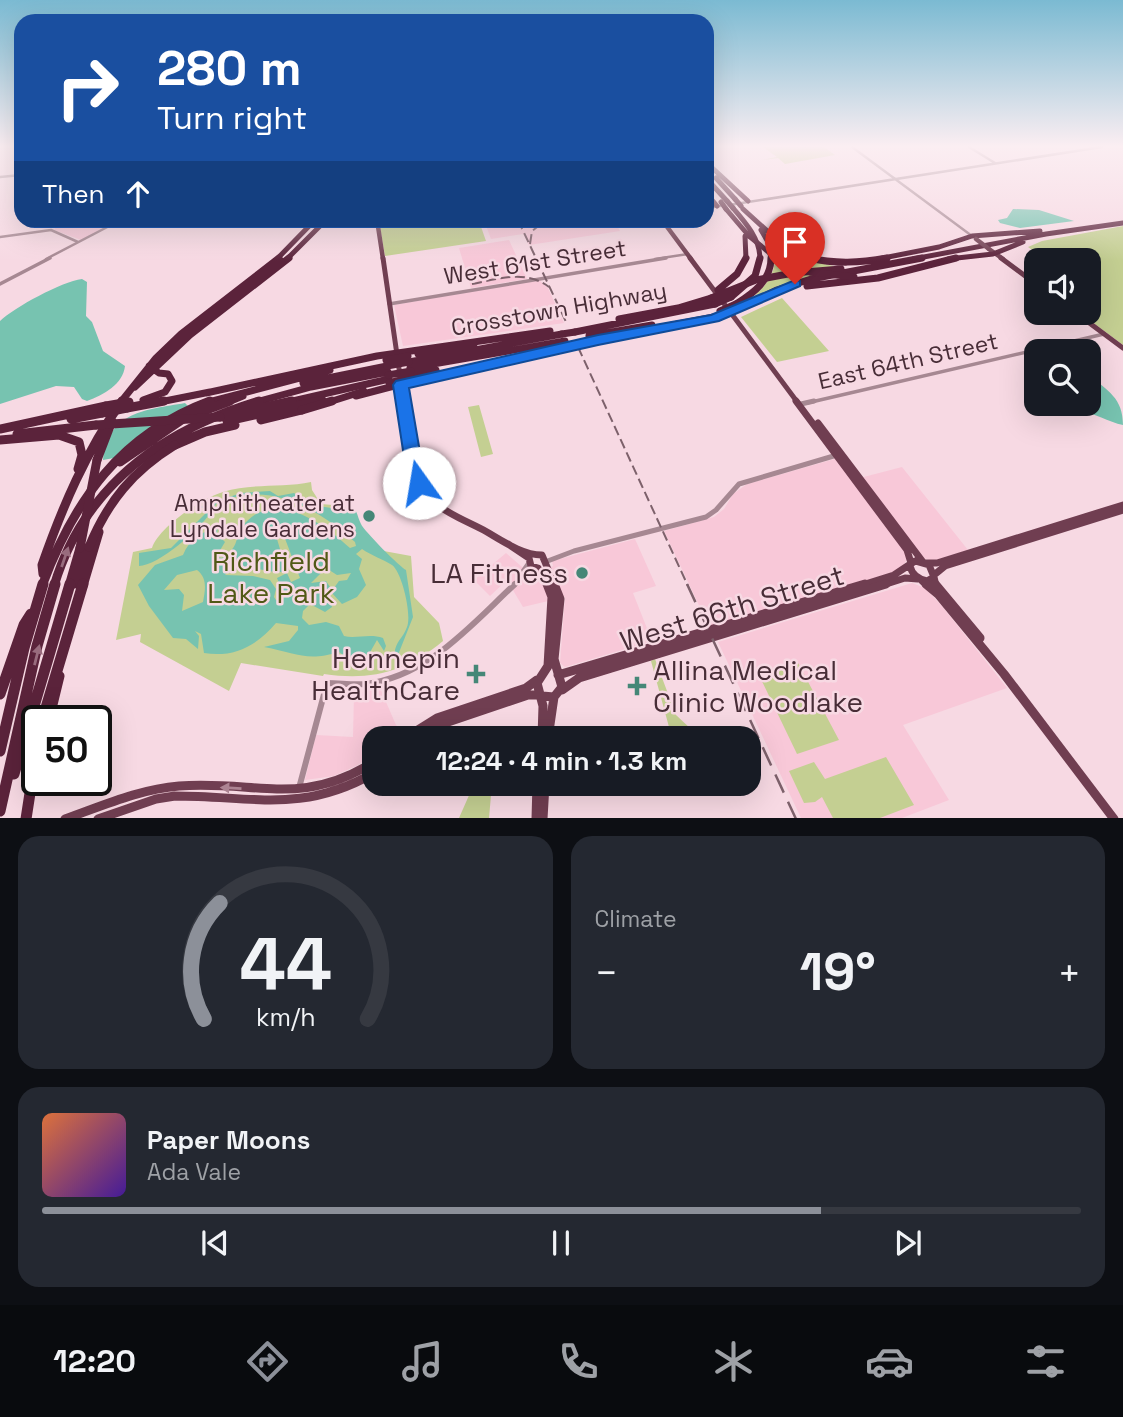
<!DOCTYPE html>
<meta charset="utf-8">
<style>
body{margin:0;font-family:"Space Grotesk",sans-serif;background:#242831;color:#f1f3f6;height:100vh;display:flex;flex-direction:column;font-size:26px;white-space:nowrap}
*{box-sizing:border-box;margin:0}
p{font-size:23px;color:#9ea1a6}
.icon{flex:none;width:38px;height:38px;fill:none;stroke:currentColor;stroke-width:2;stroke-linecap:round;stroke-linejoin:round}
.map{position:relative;height:818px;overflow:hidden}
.sheet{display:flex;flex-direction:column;gap:18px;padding:18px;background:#0d0f14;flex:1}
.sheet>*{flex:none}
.top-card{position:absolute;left:14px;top:14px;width:700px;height:214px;border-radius:21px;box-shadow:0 7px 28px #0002;background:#1a4fa0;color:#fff;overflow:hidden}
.tools{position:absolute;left:1024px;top:248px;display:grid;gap:14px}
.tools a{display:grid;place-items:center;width:77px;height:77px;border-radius:14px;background:#171b24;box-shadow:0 7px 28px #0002;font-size:35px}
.speed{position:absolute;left:21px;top:705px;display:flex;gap:14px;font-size:35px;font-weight:700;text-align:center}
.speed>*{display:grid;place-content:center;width:91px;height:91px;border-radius:50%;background:#171b24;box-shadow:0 7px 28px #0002;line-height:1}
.speed .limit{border:4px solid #111;border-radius:10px;background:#fff;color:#111}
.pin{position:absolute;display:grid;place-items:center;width:60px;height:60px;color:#fff;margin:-72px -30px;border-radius:50% 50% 50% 0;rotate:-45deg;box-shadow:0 0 7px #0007}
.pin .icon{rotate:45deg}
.me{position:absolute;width:77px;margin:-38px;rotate:347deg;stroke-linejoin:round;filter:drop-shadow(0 0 5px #0008)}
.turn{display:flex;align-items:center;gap:24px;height:147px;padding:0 28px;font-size:32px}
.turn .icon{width:91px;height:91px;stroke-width:2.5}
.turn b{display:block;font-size:49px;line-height:60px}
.then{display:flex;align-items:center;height:66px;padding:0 28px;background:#0003;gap:14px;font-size:26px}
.big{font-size:52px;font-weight:700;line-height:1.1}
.sheet .card{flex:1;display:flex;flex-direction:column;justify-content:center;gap:10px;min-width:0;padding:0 24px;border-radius:21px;background:#242831}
.sheet .dial{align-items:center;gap:0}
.dial svg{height:182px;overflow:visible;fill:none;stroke:#363941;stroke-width:7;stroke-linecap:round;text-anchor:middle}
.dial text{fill:#f1f3f6;stroke:none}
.song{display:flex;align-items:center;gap:21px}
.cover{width:84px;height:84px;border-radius:10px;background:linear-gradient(135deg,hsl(20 70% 55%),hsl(260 70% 35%))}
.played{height:7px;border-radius:4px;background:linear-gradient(90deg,#8c9099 75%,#363941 75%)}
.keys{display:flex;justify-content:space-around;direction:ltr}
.heat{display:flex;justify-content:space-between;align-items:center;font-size:38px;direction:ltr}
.sheet .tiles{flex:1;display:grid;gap:18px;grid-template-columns:1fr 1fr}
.card:last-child{grid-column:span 2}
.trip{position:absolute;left:362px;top:726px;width:399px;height:70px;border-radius:21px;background:#171b24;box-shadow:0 7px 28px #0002;font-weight:700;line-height:70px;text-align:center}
.dock{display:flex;height:112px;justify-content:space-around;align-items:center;background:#090b0e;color:#9ea1a6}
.dock .icon{width:49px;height:49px}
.dock .active{color:#8c9099}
.dock b{font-size:32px;color:#f1f3f6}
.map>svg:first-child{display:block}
</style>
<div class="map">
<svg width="1123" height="819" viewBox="0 0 1123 819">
<rect width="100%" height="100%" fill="#f7d9e3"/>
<path fill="#f8c8d8" d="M59,221H92L91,225L117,221L81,240L54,230Z
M504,221L632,220V221L616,224L620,231L529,245L523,234L491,239L485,223Z
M509,240L527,279L471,288L459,248Z
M539,280L548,288L564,323L403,346L394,305Z
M838,458L905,550L908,558L902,567L891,574L712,633L664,531L714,517L724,509L733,494L747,484Z
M902,467L968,550L933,561L919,557L856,479Z
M635,539L656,586L633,593L652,641L565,667L560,663L565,597L523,607L507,580L490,596L474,580L506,553L529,573L538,574L553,566L552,561Z
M912,583L925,588L942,606L1007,688L903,725L949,800L902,818H801L718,642Z
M380,688L396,725L404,731L394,738H374V754L358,765L334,776L305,780L316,735L353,737L354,694Z"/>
<path fill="#c4cf92" d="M763,147H824L835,155L785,164L778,158L762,160L777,157Z
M379,221H479L486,241L385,256Z
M1123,226V345L1080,313H1088V261H1048L1028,247L1042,241Z
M768,234C787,251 816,265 842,267L844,270L747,302C771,284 784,262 768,234Z
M782,298L829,351L777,362L741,317Z
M479,405L493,454L481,457L468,407Z
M311,482L312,490L321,504L345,506L362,547L411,556L414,597L439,623L443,641C406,672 371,681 324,674L323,676L241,663L229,691L140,642L141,634L116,640L133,552L152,548C159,527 202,498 223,492C251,483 283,488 311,482Z
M655,659L676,715L692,730L695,738H637L669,727L651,661Z
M797,661L839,740L797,754L758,673Z
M886,757L914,805L880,818H833L822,797L815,802L804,803L789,771L814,762L825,779Z
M474,784H492L489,818H459Z"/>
<path fill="#77c3b0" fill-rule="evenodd" d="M1013,209L1039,210L1074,221L1020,228L1000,223L998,220L1007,218Z
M82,279L87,282L86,316L92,322L103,351L125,366C123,384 104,395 87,401L82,399L74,387L56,386L0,404V321C15,307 61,282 82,279Z
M1089,375C1108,391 1123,398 1123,425C1108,422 1092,411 1080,412L1071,404H1088Z
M185,403L188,406L137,437L114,458L103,460C108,411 146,410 185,403Z
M270,491L278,496L294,493C312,508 331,509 354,508C358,514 358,518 361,524C364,531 401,568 406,570L413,617L398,655L395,657C393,643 403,639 407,627C412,615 402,572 392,565C383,559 372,556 362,549L356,554L362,559L359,569L366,585L357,597L342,604L331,592L339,581L347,580L351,573L337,575L326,568L311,583L326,581L330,587L329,597L332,607L325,612L310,604L303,611L302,618L309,625L326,622L339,626L344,636C356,639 370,633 383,638L386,646L384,651L377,640L369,654L347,658L339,652C307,662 296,653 264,647L289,641L298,630V626L276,623C257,646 233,658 204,653L201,634L195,631L199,636L198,649L186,639L173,638L149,606L138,585L155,565L183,555C189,539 203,532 218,526L217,534L225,542L216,557L222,558C241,546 234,537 242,527C272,487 321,521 350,548L356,546L355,542C316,507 267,479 216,504C207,524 159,566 139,566V553L171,548L211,508H197L199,507L241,493ZM279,536H284L300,578L291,582L287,573L277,578L283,593L281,599L276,600L274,597L276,589L270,580L253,576L225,575L232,567C251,565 266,573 284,572L285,566L277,539ZM197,570C208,578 205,591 203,602L182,611L184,595L179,589L164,590L177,575Z"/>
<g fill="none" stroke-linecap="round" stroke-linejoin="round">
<path stroke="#a68892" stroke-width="2.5" d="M852,147L972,236
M969,147L995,163
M0,177L21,175
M729,205L1102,147
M707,208L720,206
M0,237L51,230L78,242
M46,259L115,223L128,220
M655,259L688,254"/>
<path stroke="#a68892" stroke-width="3.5" d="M0,284L50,258
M389,304L666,258
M807,403L1104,334"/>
<path stroke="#a68892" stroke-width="5" d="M801,404L814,401
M545,562L574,551L706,517L716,510L739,484L837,455
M519,577L529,563
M513,586L533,568"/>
<path stroke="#a68892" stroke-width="6" d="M299,788L327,683C340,683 352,685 365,684C428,677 472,624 515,584"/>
<path stroke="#703e51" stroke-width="4.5" d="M377,220L383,259
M662,220L691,259
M989,249L1003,259"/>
<path stroke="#703e51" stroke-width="5" d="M383,258L404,403
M690,258L798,403
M1001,258L1036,284
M1076,313L1123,348"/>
<path stroke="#703e51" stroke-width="7" d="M403,401C408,433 407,481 435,503C449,515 471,523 487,532C504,542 523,555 542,555L555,586
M796,401L907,550L911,563
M818,423L923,562
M508,544L529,558L531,566L538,568L548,586
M926,563H937L1123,505
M934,575L945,566L1123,510
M934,577L936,586
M922,581L928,586
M859,586L894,575L915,561L929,565L934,577L927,581C918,579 912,575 910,566
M880,586L905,578L918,579"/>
<path stroke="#703e51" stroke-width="9" d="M926,584L938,594L1004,674L1114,819
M935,584L980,638
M558,675L865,584
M562,690L579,678L886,584
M542,696L554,697L562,687L554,659L560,599L554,584
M405,738L437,718L526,688L537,680
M419,738L448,722L528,695H541
M542,738L543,706L537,683L548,666L552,597L547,584
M548,738L554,697
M65,819C102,806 140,789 179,786C257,780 300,808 374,762
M98,819L156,799L175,796C253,796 302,814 374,773
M536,819L537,784
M543,819L545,784"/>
<path stroke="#5b233b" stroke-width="5" d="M707,163L748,201
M716,178L735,199
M707,179L727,201
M707,194L717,206
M733,208C746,223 760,239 760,259
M726,209L749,236
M743,209L786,248L810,259
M761,230L768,242L771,259
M808,258L815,259
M277,259L315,220
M287,259L326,220
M878,259L939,247L972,236L1040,231
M913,259L1046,234L1123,223
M948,259L993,254L1023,242"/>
<path stroke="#5b233b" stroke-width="7" d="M807,258L810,259
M808,258C836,264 859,263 887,258
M793,273L841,269
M807,286L878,278L956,258
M731,297L755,276L760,258
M736,304C754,293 771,280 771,258
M732,312L777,290L811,279L922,258
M619,319L678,308L711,298
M575,332L715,304
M589,336L652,325
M580,343L724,315
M418,354L474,344
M409,362L562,334
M410,368L565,341
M412,375L436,370
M303,383L387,366
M135,387L190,335L289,258
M206,393L377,356L550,331
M356,396L436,375L568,348
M143,400L165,392L172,381L168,374L159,373L149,366
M120,403L156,358L181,334L279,258
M155,403L210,392
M205,403L330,370
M226,403L243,396
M253,403L311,387L388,372
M284,403L389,379
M311,403L323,400"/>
<path stroke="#5b233b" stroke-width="9" d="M127,408L164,401
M220,417L292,401
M71,419L102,413
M261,420L302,410
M227,421L319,401
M0,429L106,406
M17,434L96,425
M0,440L59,435L79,442L82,455L78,469
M175,445L205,432L235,425
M97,460L112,421
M120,462L183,419L230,401
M43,574L42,565C62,508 86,451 122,401
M75,584L89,547
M42,586C74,500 121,434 210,401
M54,586C84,486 163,430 259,401
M69,586L80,548
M83,586L99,532"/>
<path stroke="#5b233b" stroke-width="11" d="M0,694L24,625L31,614
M42,721L83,584
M48,721L59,676
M0,751L24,648L43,584
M14,774L70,584
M0,811L37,646L55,584
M26,819L37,748"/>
<path stroke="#7d616b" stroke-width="2" stroke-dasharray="10 4.5" stroke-linecap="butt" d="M518,220L567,324
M530,244L532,231L546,220
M472,284C499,279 525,269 549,287
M578,347L688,586"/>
<path stroke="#7d616b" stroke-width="2.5" stroke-dasharray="20 10" stroke-linecap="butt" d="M687,584L796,819"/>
<path stroke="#703e51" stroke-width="4.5" d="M976,239L989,249"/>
<path stroke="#5b233b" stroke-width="5" d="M735,199L741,206
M727,201L733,208
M721,202L726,209
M745,236L746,259
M749,236L777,259"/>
<path stroke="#5b233b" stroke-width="7" d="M774,258L810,272L854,277
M718,290L737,274L746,258
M711,298L756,280L793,273
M715,304L731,297
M720,311L736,304
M724,315L732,312
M562,334L575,332
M567,346L580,343
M386,360L408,356
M387,366L409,362
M388,375L411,371
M389,383L412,377
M125,403L129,402
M326,403L364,391"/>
<path stroke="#5b233b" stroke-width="9" d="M106,406L129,402
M302,410L332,401
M102,413L127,408
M96,425L220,417
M89,547C108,501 133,471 175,445
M80,548L97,460"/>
</g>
<defs><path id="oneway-solid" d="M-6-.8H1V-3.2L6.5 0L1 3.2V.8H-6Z" transform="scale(1.75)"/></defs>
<g fill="#996c7e">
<use href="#oneway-solid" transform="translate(65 557) rotate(-71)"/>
<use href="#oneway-solid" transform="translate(37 655) rotate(-76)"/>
</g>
<use fill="#ad8493" href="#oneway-solid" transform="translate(231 788) rotate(-177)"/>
<linearGradient id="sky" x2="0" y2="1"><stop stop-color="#7bbad2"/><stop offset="0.56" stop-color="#fbeef2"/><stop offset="1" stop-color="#fbeef2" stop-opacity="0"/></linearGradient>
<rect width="1123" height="261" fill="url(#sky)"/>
<path fill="#1a73e8" stroke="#114b97" stroke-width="2" d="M795,280L800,281V286L719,321L598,345L409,388L423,470L428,483L425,488L419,491L413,488L406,470L393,385L396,381L598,335L711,315Z"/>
<g fill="#458777" stroke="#f7d9e3" stroke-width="2.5">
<circle cx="369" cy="516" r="7"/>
<circle cx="582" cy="573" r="7"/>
<path d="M472.5 663.5h7v7h7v7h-7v7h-7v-7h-7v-7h7z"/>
<path d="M633.5 675.5h7v7h7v7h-7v7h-7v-7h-7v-7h7z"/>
</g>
<g text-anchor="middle" stroke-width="5" stroke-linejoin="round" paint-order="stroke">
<g font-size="23" fill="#482d37" stroke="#f7d9e3">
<text transform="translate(535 262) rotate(-9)" y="8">West 61st Street</text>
<text transform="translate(559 309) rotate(-10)" y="8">Crosstown Highway</text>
<text transform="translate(908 361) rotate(-13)" y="8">East 64th Street</text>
</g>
<g font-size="23" fill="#482d37" stroke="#f7d9e3" text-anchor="end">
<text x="355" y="511">Amphitheater at<tspan x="355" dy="26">Lyndale Gardens</tspan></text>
</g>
<g font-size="28" fill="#515916" stroke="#f7d9e3">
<text x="271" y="571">Richfield<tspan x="271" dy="32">Lake Park</tspan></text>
</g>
<g font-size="28" fill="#482d37" stroke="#f7d9e3" text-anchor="end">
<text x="568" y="583">LA Fitness</text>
<text x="460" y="668">Hennepin<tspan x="460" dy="32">HealthCare</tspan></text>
<text x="653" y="680" text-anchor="start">Allina Medical<tspan x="653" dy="32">Clinic Woodlake</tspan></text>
</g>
<g font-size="28" fill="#482d37" stroke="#f7d9e3">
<text transform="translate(732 608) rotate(-17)" y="10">West 66th Street</text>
</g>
</g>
</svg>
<div class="tools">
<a><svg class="icon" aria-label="sound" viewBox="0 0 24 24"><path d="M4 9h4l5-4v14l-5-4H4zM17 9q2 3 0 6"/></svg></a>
<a><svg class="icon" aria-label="search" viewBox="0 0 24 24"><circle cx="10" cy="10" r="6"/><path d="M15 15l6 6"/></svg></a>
</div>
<div class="speed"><div class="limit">50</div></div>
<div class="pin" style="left:795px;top:284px;background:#d93025"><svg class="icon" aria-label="arrive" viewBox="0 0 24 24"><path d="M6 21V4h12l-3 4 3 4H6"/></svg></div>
<svg class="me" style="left:419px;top:483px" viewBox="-20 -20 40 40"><circle r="19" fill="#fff"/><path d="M0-13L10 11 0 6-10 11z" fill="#1a73e8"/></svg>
<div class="trip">12:24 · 4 min · 1.3 km</div>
<div class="top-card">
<div class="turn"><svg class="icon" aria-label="right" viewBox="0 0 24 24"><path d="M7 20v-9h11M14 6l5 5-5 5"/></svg><div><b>280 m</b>Turn right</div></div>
<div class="then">Then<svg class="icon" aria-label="ahead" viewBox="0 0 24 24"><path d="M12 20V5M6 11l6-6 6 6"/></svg></div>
</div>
</div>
<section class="sheet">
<div class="tiles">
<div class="card dial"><svg viewBox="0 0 100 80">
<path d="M14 69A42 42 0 1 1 86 69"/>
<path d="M14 69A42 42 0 0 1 21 18" stroke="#8c9099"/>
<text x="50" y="56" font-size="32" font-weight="700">44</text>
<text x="50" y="72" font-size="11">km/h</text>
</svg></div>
<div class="card"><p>Climate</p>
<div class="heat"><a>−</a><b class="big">19°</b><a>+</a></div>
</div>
<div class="card">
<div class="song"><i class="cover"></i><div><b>Paper Moons</b><p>Ada Vale</p></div></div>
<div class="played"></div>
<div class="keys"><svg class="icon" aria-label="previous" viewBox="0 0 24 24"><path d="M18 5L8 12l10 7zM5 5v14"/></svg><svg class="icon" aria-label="pause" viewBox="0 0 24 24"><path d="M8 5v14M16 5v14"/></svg><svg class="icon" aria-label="next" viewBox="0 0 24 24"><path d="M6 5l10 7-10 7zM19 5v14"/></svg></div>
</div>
</div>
</section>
<nav class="dock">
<b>12:20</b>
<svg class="icon active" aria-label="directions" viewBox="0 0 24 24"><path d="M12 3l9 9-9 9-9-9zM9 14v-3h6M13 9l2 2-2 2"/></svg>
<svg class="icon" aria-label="music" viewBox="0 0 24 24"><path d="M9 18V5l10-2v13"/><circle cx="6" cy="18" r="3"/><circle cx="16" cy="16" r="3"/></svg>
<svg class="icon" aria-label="phone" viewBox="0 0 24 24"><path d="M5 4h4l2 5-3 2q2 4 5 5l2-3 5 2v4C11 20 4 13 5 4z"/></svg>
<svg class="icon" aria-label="climate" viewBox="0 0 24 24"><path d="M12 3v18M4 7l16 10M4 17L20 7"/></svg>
<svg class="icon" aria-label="car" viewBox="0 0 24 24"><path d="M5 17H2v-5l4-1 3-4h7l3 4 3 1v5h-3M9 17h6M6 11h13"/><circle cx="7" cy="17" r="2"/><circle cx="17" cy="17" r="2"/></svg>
<svg class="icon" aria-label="filters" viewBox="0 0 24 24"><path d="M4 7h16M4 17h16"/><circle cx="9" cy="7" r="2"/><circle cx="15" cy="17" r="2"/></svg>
</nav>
